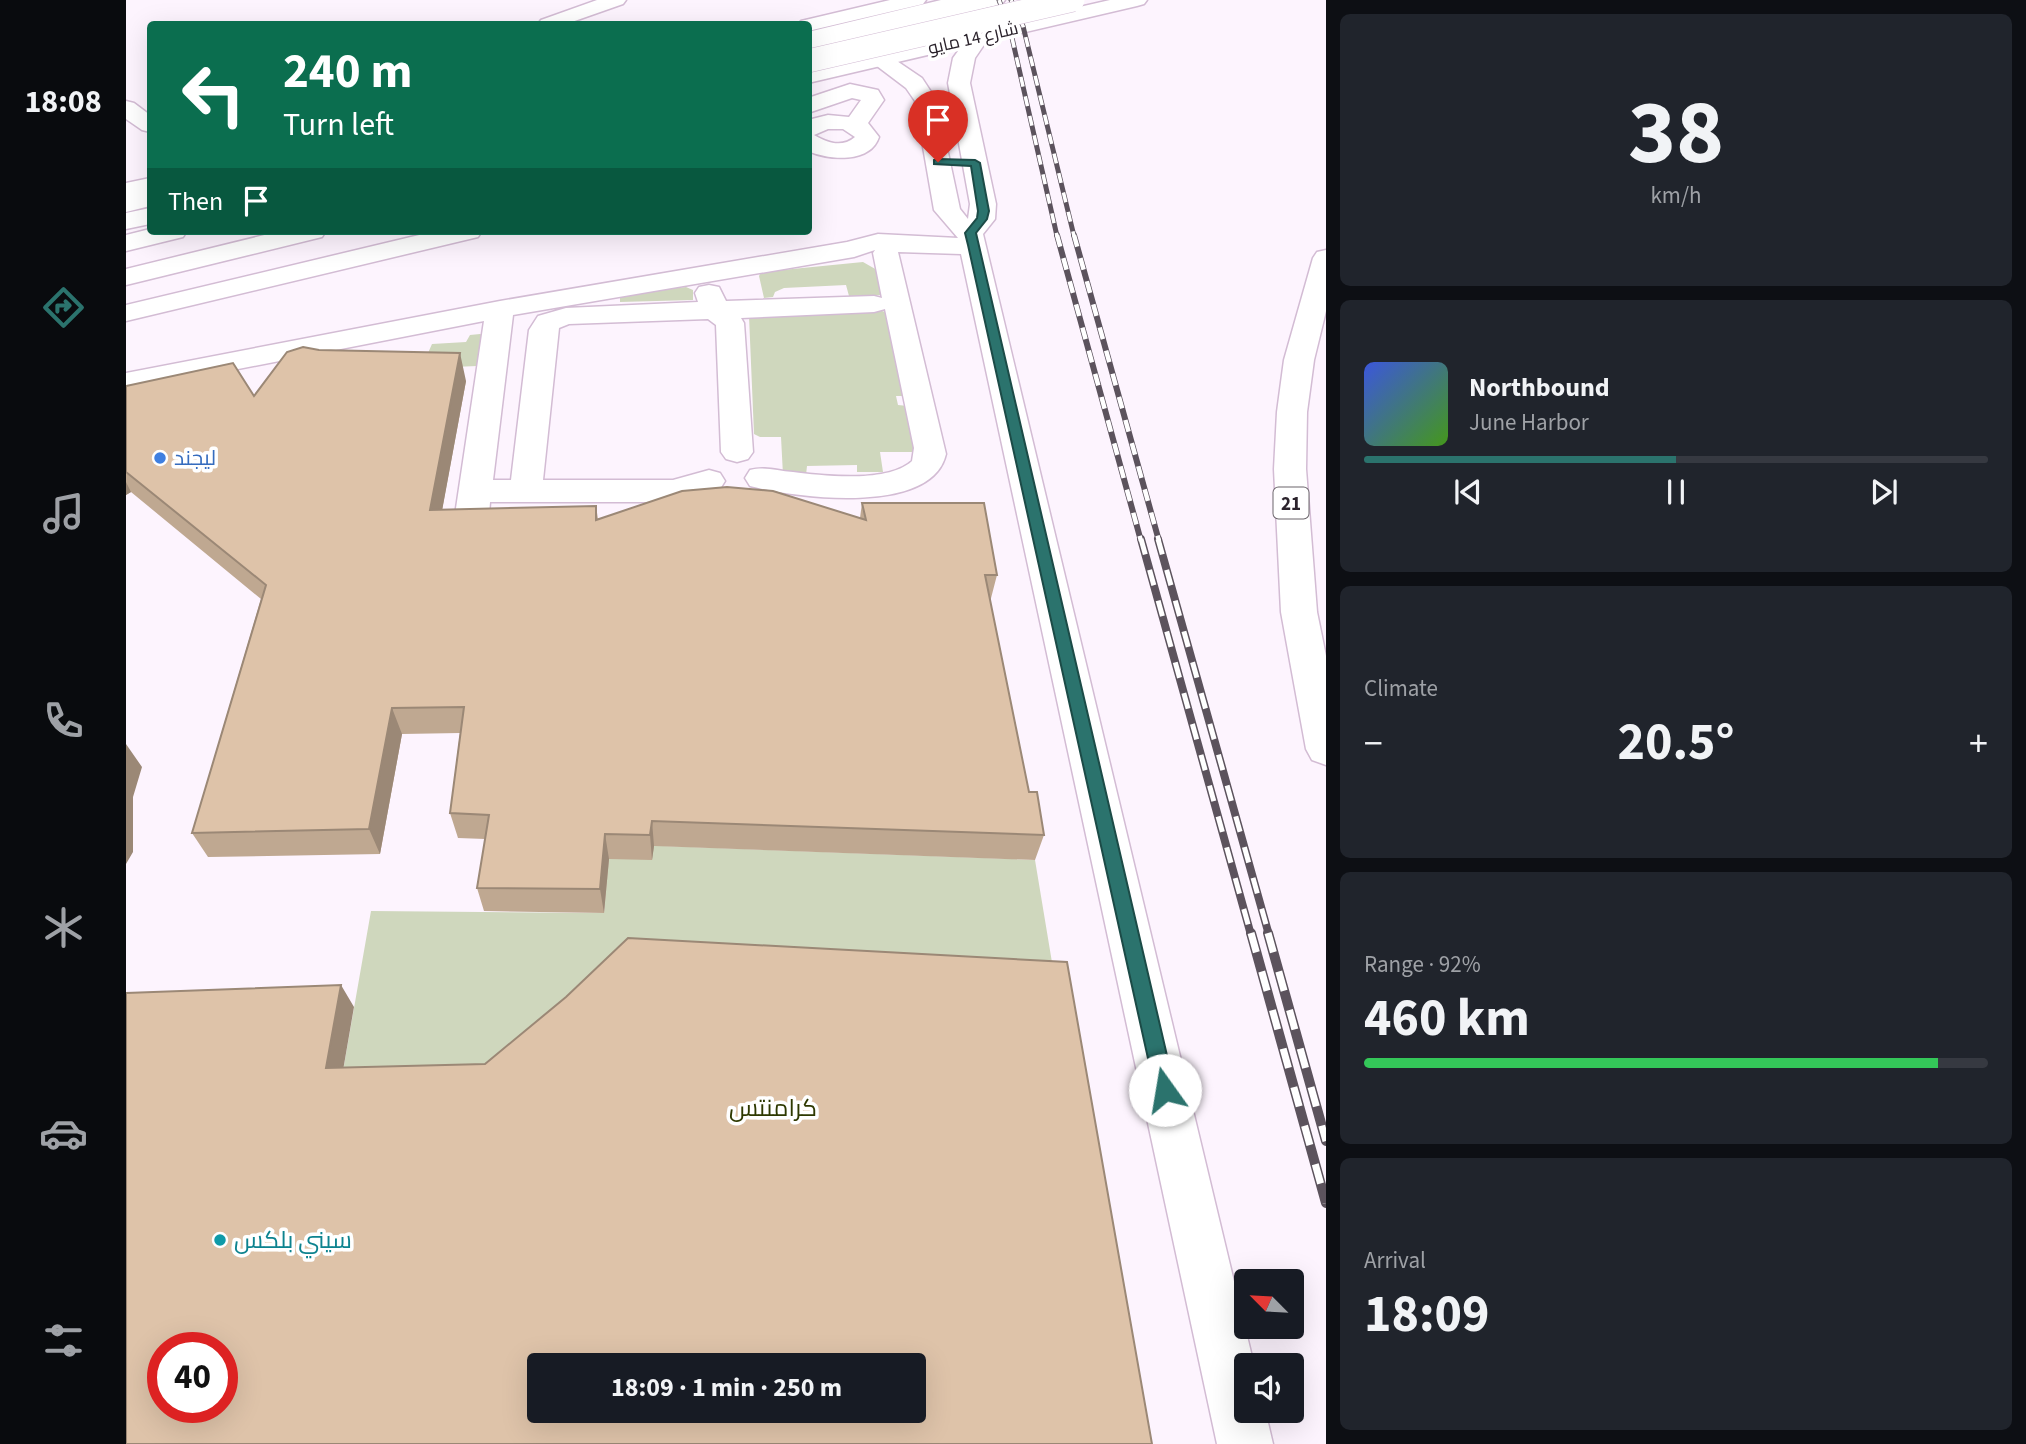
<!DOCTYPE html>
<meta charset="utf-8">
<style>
body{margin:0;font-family:"Source Sans 3",Cairo,sans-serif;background:#20242c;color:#f1f3f6;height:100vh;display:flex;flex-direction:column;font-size:26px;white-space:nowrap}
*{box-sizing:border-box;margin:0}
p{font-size:23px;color:#9ea1a6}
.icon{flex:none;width:38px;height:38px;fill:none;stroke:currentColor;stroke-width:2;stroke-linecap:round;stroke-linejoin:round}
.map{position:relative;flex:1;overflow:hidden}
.panel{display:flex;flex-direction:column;gap:14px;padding:14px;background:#0d0f14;width:700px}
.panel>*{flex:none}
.top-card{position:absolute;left:21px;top:21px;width:665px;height:214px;border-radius:7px;box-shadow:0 7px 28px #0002;background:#0b6e4f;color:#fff;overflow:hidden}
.needle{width:46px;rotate:294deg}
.tools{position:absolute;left:1108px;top:1269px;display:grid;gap:14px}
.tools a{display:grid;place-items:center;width:70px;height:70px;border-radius:7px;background:#171b24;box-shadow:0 7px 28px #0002;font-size:35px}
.speed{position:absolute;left:21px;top:1332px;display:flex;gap:14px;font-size:35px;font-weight:700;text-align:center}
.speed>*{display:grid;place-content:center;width:91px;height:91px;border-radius:50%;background:#171b24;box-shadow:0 7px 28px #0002;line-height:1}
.speed .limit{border:10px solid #d22;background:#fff;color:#111}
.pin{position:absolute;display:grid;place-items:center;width:60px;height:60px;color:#fff;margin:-72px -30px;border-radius:50% 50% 50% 0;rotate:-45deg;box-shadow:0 0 7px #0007}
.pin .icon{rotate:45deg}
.me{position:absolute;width:77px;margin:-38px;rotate:347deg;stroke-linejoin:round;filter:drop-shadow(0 0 5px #0008)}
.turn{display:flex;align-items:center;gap:24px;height:147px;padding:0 21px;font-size:32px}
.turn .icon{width:91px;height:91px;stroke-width:2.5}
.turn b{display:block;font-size:49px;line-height:60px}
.then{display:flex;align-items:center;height:66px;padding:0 21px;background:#0003;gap:14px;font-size:26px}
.big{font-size:52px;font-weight:700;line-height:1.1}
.panel .card{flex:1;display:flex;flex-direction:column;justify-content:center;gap:10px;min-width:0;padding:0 24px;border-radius:10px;background:#20242c}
.panel .dial{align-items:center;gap:0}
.dial b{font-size:91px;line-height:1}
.song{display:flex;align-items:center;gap:21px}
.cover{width:84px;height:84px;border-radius:10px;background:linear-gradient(135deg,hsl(230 70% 55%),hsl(100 70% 35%))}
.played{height:7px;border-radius:4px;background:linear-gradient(90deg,#2b736d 50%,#363941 50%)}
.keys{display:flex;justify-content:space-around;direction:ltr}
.heat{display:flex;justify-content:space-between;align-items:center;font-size:38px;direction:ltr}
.charge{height:10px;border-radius:5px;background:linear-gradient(90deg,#34c759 92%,#363941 0)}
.trip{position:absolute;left:401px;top:1353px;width:399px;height:70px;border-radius:7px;background:#171b24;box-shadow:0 7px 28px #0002;font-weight:700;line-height:70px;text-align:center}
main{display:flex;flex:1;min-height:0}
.dock{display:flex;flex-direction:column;width:126px;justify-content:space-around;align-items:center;background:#090b0e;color:#9ea1a6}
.dock .icon{width:49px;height:49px}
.dock .current{color:#2b736d}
.dock b{font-size:32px;color:#f1f3f6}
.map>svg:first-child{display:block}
</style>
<main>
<nav class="dock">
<b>18:08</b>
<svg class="icon current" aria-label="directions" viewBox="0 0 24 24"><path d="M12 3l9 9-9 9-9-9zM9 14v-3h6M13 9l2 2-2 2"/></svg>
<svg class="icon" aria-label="music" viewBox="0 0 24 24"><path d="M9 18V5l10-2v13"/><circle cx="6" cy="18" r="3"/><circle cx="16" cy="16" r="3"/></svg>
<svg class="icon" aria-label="phone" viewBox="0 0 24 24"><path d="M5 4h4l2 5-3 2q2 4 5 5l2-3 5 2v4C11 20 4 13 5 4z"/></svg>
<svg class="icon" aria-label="climate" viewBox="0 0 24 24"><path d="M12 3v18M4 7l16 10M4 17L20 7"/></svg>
<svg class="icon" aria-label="car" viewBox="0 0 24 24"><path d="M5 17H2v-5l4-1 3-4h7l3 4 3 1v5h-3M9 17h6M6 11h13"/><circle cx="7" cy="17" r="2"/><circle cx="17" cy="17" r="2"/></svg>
<svg class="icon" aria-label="filters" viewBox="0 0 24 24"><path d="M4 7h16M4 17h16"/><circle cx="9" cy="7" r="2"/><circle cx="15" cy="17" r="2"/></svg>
</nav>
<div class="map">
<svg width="1200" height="1444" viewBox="0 0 1200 1444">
<rect width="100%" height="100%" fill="#fdf4fe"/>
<path fill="#cfd7bd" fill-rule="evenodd" d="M737,262L751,270L756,295L723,296L720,285L658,288L649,292L647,297L638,298L633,276L635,272Z
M560,287L567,290V300L494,302V294Z
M756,311L763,313L778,396H770L772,405L782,406L790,452H754L757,472H731V465L681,466L680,475H657L655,437H634L628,434L623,316Z
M354,334L357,335L354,365L351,366L188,373L302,353L306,344L340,342L344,335Z
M484,844L909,860L1006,1444H331L214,1088L245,911L478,913ZM413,1365H788V1410H413Z"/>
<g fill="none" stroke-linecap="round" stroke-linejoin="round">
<defs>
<path id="minor" d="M471,0H500L497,4L440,24H412L415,20Z
M764,0H800L797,4L682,31V24H672L675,21Z
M853,30L860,32L864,36L849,58L844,83L870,204L869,219L857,234L1128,1365H1120V1410H1139L1147,1444H1091L835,254L772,252L820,454C806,516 669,498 624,486L619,478L624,470C639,466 652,471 667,472C699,476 762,483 786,461L788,448L759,309L748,312L615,318L618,323L627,452L622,459L611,462L600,459L595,452L590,325L582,319L443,324L433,328L417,480H547L583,470L594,473L599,481L594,489L579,496L547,502H364L363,515L358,523L346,526L334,523L329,515L358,321L0,391V373L374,301L721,242L752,234L832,238L808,210L789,101L780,88L743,60L746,55H762L796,78L811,101L834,209L842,219L844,204L822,83L827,58L846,32ZM749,250L747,253L756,298L748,296L600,301L593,287L583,285L573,287L569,293L572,302L440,308L412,316L403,330L385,480H367L387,315L728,257Z
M724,84L752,90L758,100L742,123L753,137C744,164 703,160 682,151V120L702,115L723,117L735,100L726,98L682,113V98ZM702,129H717L729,137C716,148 702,143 688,135Z
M0,101L8,103L24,115V132L16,130L0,119Z
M24,178V192L0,199V183Z
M155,231H200L196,237L0,285V269Z
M310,231H356L352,237L0,321V305Z"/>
<path id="major" d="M844,0H879L876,4L682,52V39Z
M984,0H1021L1018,4L1011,6L682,83V69Z
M24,191V206L0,212V196Z
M24,229V231H61L57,237L0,251V235Z"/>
<path id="highway" d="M815,0H851L848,4L682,44V32Z
M24,208V224L0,229V213Z
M1200,250V311L1188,360L1181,412L1180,469L1191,612L1200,656V765L1186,760L1180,749L1155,612L1148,469L1151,412L1158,360L1187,258L1191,252Z"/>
</defs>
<use href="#minor" stroke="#d3bcd4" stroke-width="3"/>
<use href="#major" stroke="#d3bcd4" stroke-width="3"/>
<use href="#highway" stroke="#d3bcd4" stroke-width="3"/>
<use href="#minor" fill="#fff" fill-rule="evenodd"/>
<use href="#major" fill="#fff" fill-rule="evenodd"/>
<use href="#highway" fill="#fff" fill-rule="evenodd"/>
<defs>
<path id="rail-far3" d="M873,0L884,29L931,236
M885,0L897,26L948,236"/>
<path id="rail-far2" d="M931,235L1015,541
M948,235L1033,541"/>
<path id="rail-far1" d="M1015,539L1125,935
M1032,539L1143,935"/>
<path id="rail" d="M1125,933L1200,1203
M1142,933L1200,1141"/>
</defs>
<use href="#rail-far3" stroke="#5c535d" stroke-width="5"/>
<use href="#rail-far2" stroke="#5c535d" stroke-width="6"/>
<use href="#rail-far1" stroke="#5c535d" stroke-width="8"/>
<use href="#rail" stroke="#5c535d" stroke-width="10"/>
<use href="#rail-far3" stroke="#fff" stroke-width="3.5" stroke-dasharray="10" stroke-linecap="butt"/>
<use href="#rail-far2" stroke="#fff" stroke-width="4.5" stroke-dasharray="12" stroke-linecap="butt"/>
<use href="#rail-far1" stroke="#fff" stroke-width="5" stroke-dasharray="16" stroke-linecap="butt"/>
<use href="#rail" stroke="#fff" stroke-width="7" stroke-dasharray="20" stroke-linecap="butt"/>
<defs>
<path id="highway-bridge" d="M682,61L947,0"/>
</defs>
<use href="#highway-bridge" stroke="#d3bcd4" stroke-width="24" stroke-linecap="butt"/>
<use href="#highway-bridge" stroke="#fff" stroke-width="23"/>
</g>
<path fill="#bfa891" d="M340,381L316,510L470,506L472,519L734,518L736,503L871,575L864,602L903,792L918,835L909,860L528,846L526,860L483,859L478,913L358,911L351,888L359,839L332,838L324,813L334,733L276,734L254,854L82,857L66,833L135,599L5,492L0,495V386L128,396Z"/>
<path fill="#9b8876" d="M334,353L340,381L311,538L304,510Z
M0,482L5,492L0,495Z
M266,708L276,734L254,854L243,829Z
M0,744L16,767L7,797V852L0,864Z
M526,821L528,846L526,860L524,835Z
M479,834L483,859L478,913L474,889Z
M215,985L228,1007L214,1088L200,1068Z"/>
<path fill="#dec3a9" stroke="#9b8876" stroke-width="2" fill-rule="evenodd" d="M177,347L193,350L334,353L304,510L470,506V520L556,491L601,487L647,491L740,520L736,503H858L871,575H859L903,792H911L918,835L526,821L524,835L479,834L474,889L351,888L363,815L324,813L338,707L266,708L243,829L66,833L140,585L0,472V386L107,363L128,396L161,352Z
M502,938L941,962L1026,1444H0V993L215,985L200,1068L359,1064L440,997ZM37,1348H96V1407H37ZM413,1365H788V1410H413Z"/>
<path fill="#2b736d" stroke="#1c4b47" stroke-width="2" d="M812,159L849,160L854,163L863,211L861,219L850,233L1049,1090L1046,1097L1039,1099L1032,1097L1029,1090L842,245L839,233L851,218L852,211L845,166L808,164V160Z"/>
<circle fill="#3f7fe0" stroke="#fff" stroke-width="2.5" cx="34" cy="458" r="7"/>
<circle fill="#0f9aa8" stroke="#fff" stroke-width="2.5" cx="94" cy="1240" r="7"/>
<g text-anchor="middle" stroke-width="7" stroke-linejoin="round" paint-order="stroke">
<g font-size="18" fill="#2b232c" stroke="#fff">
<text transform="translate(847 38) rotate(-13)" y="6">شارع 14 مايو</text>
</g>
<rect fill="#fff" stroke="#6b656b" stroke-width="2" x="1147.5" y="487.5" width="35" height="31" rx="5"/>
<g font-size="19" font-weight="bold" fill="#2b232c">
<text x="1165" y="510">21</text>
</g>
<g font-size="21" fill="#366cbe" stroke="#fff" text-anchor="start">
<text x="48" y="465">ليجند</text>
</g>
<g font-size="24" fill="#2e3901" stroke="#fff">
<text x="647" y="1116">كرامنتس</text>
</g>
<g font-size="24" fill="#0d838f" stroke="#fff" text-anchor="start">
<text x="108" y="1248">سيني بلكس</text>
</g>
</g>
</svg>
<div class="tools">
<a><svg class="needle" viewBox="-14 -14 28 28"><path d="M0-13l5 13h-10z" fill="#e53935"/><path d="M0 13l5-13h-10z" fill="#9ea1a6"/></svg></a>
<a><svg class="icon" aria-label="sound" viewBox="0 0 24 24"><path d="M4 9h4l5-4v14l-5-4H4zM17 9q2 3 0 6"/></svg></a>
</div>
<div class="speed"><div class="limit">40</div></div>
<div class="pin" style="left:812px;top:162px;background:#d93025"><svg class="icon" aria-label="arrive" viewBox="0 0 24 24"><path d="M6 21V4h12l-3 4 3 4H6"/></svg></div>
<svg class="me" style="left:1039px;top:1090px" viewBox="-20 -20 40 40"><circle r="19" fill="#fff"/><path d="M0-13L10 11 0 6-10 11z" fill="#2b736d"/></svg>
<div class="trip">18:09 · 1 min · 250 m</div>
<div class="top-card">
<div class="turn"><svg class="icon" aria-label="left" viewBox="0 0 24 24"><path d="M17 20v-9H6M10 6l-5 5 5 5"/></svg><div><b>240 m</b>Turn left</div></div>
<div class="then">Then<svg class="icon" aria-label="arrive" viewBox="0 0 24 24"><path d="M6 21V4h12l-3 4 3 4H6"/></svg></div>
</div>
</div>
<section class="panel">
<div class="card dial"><b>38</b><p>km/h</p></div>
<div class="card">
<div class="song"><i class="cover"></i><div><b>Northbound</b><p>June Harbor</p></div></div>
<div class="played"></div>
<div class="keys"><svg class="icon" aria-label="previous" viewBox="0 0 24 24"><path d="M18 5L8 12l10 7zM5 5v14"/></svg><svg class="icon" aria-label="pause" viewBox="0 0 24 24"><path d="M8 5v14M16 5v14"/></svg><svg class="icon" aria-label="next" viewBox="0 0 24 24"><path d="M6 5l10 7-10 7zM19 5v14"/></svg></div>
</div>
<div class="card"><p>Climate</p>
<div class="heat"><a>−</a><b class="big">20.5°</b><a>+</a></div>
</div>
<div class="card"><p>Range · 92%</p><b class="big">460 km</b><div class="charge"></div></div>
<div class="card"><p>Arrival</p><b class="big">18:09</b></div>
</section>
</main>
